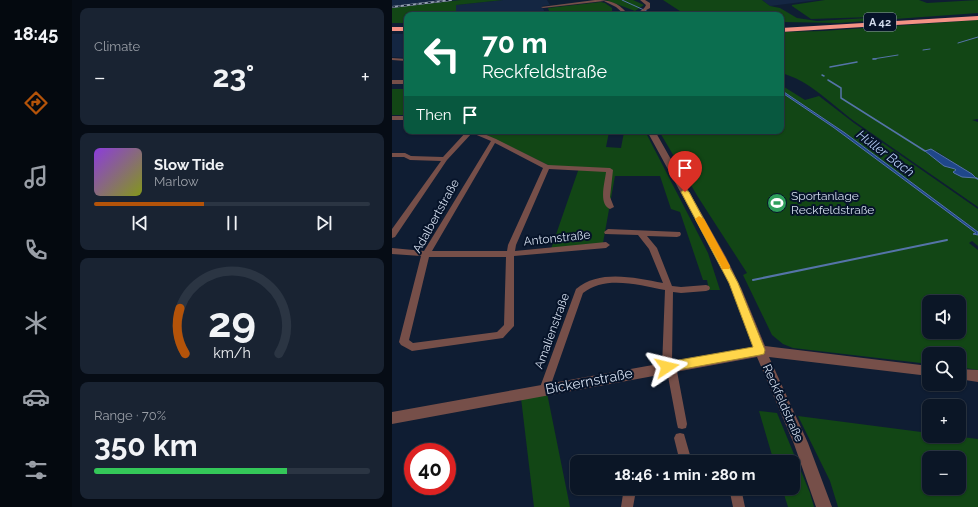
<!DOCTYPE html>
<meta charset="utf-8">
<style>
body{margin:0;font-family:Raleway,sans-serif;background:#192332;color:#f1f3f6;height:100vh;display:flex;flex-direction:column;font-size:15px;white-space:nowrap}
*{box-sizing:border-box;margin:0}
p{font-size:13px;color:#9a9fa7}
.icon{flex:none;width:22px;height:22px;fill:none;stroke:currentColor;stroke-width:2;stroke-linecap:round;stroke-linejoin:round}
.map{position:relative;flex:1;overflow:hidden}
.details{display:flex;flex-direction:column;gap:8px;padding:8px;background:#060c15;width:320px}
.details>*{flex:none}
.hud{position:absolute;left:12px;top:12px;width:380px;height:122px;border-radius:8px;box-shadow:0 1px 3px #0004,0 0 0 1px #2b3543;background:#0b6e4f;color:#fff;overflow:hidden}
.buttons{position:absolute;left:530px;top:295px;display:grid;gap:8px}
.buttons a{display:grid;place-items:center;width:44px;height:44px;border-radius:8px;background:#0b1626;box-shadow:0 1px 3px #0004,0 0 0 1px #2b3543;font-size:20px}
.speed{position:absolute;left:12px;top:443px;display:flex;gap:8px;font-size:20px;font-weight:700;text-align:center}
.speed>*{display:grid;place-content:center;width:52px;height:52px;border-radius:50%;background:#0b1626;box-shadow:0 1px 3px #0004,0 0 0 1px #2b3543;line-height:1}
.speed .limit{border:6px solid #d22;background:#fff;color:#111}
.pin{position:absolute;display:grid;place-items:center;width:34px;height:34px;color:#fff;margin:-41px -17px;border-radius:50% 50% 50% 0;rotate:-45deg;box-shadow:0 0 4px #0007}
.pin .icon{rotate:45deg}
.me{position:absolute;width:44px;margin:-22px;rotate:80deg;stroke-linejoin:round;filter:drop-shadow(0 0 3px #0008)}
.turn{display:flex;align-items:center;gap:14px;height:84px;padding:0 12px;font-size:18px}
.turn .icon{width:52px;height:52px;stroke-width:2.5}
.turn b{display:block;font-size:28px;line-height:34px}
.then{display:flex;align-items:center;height:38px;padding:0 12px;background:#0003;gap:8px;font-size:15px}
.big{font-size:30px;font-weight:700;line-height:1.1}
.details .tile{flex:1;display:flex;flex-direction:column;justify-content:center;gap:6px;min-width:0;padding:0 14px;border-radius:8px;background:#192332}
.details .dial{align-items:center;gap:0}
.dial svg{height:104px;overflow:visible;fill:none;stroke:#2b3543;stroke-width:7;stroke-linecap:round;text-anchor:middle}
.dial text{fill:#f1f3f6;stroke:none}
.song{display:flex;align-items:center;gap:12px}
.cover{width:48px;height:48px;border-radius:6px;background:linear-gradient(135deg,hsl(270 70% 55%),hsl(70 70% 35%))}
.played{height:4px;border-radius:2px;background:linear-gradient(90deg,#b45309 40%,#2b3543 40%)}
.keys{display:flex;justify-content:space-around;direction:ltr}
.heat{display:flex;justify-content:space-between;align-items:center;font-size:22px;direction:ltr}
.charge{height:6px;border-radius:3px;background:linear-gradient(90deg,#34c759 70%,#2b3543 0)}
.trip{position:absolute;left:178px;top:455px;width:230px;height:40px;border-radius:8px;background:#0b1626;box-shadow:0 1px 3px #0004,0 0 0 1px #2b3543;font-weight:700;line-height:40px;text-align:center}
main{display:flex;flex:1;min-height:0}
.tabs{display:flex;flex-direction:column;width:72px;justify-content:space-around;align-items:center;background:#04090f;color:#9a9fa7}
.tabs .icon{width:28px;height:28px}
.tabs .current{color:#b45309}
.tabs b{font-size:18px;color:#f1f3f6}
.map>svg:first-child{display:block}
</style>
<main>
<nav class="tabs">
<b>18:45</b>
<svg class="icon current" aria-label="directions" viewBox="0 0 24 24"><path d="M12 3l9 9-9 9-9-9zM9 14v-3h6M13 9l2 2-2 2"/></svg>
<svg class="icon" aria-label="music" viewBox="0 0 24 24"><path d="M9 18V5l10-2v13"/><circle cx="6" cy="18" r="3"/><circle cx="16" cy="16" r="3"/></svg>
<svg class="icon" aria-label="phone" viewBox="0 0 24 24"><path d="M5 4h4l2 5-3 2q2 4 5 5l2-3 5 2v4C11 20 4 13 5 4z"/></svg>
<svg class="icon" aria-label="climate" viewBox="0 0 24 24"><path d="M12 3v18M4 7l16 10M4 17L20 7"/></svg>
<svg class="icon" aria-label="car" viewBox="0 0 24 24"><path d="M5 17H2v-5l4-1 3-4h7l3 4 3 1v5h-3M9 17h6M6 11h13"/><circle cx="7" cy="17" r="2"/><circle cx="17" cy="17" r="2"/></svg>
<svg class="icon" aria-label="filters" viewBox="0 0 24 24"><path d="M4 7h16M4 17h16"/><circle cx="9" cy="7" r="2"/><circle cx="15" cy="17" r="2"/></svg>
</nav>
<section class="details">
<div class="tile"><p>Climate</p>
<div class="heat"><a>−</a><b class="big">23°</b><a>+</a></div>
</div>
<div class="tile">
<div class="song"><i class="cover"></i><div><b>Slow Tide</b><p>Marlow</p></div></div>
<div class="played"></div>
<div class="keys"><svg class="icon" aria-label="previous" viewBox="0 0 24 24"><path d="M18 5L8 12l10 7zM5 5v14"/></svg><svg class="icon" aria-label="pause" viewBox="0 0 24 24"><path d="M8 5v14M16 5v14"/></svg><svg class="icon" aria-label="next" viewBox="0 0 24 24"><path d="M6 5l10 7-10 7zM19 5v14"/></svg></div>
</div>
<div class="tile dial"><svg viewBox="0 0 100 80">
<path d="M14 69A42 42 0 1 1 86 69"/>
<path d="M14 69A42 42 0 0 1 10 34" stroke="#b45309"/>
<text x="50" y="56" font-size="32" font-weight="700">29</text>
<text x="50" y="72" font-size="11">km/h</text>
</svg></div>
<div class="tile"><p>Range · 70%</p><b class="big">350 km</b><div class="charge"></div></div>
</section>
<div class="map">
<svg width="586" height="507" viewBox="0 0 586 507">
<rect width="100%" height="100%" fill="#0f1d33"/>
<path fill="#142642" d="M0,0H69L0,8Z
M111,0H155L158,5L150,6L153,13L136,15H64V5Z
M370,0H426L378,6Z
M0,34H15V58L0,57Z"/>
<path fill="#124615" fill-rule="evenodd" d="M69,0H111L64,5V15H15V23H0V8Z
M214,0H241L252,5L243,11Z
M271,0H370L378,6L388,8L405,18L425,21L510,16L419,19L400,6V5L433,0H527L535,3L586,0V13L447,23L389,22V15H294Z
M209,2L213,3L220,8V11L136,15L157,11L156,8Z
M586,20V119L580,120L586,122V207C545,178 503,150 462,121C439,104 417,80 389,73V32L431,31ZM537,150L544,151L580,174L570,177C567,176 563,174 561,172L564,170L563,169L552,166L535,153L534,151Z
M389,85L413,100L427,96L462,123L586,209V232L453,133L389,90Z
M0,89H15V115H0Z
M389,92L441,127L584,233L582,235H586V246L580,241L577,243L586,250V370L567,367V354H537V364L401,348L391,344L380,335L351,275L355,273L306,197L267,131H389ZM537,302H567V332H537Z
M86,131H253L316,253L328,290H317L315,280H311L288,212L279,209L268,176H223L211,243L159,249L187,168L158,166ZM217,132H232L229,148L214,147Z
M155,393L178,507H142L129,398Z
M367,411L385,413L418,493L422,507H396L390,488H401V462H382Z
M406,416L537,433V436H562L586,439V507H446L438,481ZM537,458H567V488H537Z"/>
<path fill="#1f478a" stroke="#5574a8" d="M389,90L453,133L586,232V235L581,234L584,233L441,127L389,92Z
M539,149L580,174L584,178L570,177L562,173L561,172L564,170L563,169L552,166L533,151Z"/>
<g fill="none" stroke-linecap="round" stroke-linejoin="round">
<path stroke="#5574a8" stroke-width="1" d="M230,0L263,15
M566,43L586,37
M531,50L538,49
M481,59L506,55"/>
<path stroke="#5574a8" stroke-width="1.5" d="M481,59H484
M438,67L465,62
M430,75L432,76
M436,80L449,88V98L533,151
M584,178L586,179"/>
<path stroke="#5574a8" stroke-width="2" d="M361,280L555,240"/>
<path fill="#764f49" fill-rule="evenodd" d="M203,0C218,0 225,2 235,13L232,14L224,7L212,1L151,8L149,7Z
M0,58L15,59V61L0,60Z
M0,80H15V84H0Z
M0,116H15V120H0Z
M75,131H85L104,139L156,165L218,168L221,170L218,197L222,207L218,209C206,204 213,182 214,172L157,169L124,245L123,251L214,242L218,245L214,248L122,256V326L111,338L20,351L9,345L7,342L29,256L0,254V248L32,251L99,141L80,133L55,160L3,237L0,238V229L49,161L18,160L12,157H0V153H13L19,156L51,157ZM103,143L151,168L116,245L115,251H40ZM37,257H114L112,325L105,332L21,343L17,340Z
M216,229L288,232L289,234L288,236L285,237L255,236L265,248L280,286L289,287L314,285L317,286L318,288L317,290L314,291L289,293L281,292L280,362L283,363L284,366L295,424L294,428L290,429L286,428L285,424L275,371L271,370L270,367L273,290C247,285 213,275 191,293L156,393L152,395L148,393L147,390L184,289C208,269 243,278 271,283L257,249L246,235L213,234L212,232Z
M288,433L292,434L300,462H288L282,438L284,434Z
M234,488H247L243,496L241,507H229L231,494Z
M337,488H349L353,507H341Z"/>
<path fill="#764f49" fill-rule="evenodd" d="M248,0H253L258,3V8L245,15H226C234,11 249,16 254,5Z
M255,131H263L334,257L350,290L373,346L537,366V376L377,357L416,443L440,507H424L402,444L365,357L0,424V412L361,347L340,290L324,257Z
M567,369L586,370V382L567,379Z"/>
<path fill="#f49285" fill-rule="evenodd" d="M227,11L230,13L229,14L160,15L163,13Z
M586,16V20L389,32V28Z
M0,27H15V31H0Z"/>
<defs>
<path id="rail" d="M0,7L59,0"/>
</defs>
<use href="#rail" stroke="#949fb1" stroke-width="2"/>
<use href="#rail" stroke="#061329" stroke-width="1" stroke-dasharray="3" stroke-linecap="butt"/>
</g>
<path fill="#ffd54a" stroke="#a68a30" d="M293,189L297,192L346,283L373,350L372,354L368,355L275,372L271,370L269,367L271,363L275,362L361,347L337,283L289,192Z"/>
<path fill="#f59e0b" d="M307,216L312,219L338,266L337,269H330L329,266L303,219Z"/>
<defs>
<symbol id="stadium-disc" viewBox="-11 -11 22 22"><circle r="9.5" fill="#2e9e5b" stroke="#061329"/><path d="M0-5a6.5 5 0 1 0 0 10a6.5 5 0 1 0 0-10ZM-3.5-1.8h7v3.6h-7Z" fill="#fff"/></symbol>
</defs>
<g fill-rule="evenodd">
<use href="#stadium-disc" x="374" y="192" width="22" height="22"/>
</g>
<g text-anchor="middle" stroke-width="4" stroke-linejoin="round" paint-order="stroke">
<rect fill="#061329" stroke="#96a0b2" stroke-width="1" x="472" y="13" width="32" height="18" rx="3"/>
<g font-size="11" font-weight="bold" fill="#d3dded">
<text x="488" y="26">A 42</text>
</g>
<g font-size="12" fill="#d3dded" stroke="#061329" text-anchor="start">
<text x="399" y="200">Sportanlage<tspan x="399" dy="14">Reckfeldstraße</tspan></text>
</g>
<g font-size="12" fill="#d3dded" stroke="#061329">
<text transform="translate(44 216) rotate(-61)" y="4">Adalbertstraße</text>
<text transform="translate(165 238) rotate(-6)" y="4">Antonstraße</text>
<text transform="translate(160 331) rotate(-70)" y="4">Amalienstraße</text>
<text transform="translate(391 403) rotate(66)" y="4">Reckfeldstraße</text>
</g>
<g font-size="13" font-style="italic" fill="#b3cbf2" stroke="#061329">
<text transform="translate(494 153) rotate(37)" y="5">Hüller Bach</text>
</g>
<g font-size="14" fill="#d3dded" stroke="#061329">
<text transform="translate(197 381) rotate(-11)" y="5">Bickernstraße</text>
</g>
</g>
</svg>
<div class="buttons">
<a><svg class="icon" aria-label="sound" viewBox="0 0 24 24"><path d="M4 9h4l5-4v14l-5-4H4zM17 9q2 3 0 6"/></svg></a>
<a><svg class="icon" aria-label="search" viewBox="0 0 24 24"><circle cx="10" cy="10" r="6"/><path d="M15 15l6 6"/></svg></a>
<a>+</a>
<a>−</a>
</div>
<div class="speed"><div class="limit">40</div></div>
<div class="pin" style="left:293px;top:192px;background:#d93025"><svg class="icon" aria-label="arrive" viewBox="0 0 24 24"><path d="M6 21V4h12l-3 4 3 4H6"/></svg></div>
<svg class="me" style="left:275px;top:367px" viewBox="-20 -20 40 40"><path d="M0-17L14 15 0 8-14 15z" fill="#ffd54a" stroke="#fff" stroke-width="4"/></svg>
<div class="trip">18:46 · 1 min · 280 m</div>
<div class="hud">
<div class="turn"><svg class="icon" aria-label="left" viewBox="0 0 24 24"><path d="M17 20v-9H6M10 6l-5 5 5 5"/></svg><div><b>70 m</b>Reckfeldstraße</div></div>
<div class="then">Then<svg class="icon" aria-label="arrive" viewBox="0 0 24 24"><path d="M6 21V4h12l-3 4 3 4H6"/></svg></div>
</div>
</div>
</main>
